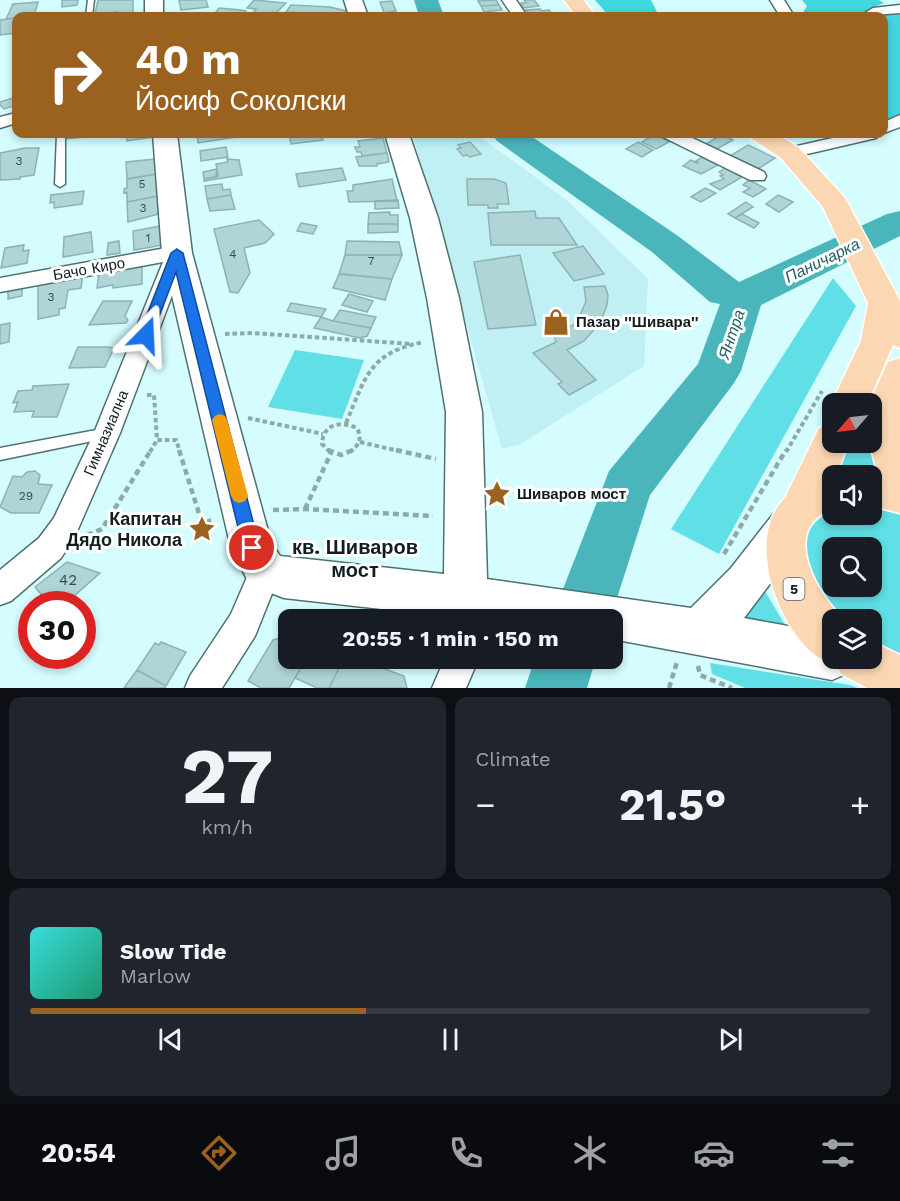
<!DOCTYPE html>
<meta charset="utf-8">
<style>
body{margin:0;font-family:"Work Sans",sans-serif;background:#20242c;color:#f1f3f6;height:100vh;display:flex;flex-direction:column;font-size:22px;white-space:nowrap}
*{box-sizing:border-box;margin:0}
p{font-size:20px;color:#9ea1a6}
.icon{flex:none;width:33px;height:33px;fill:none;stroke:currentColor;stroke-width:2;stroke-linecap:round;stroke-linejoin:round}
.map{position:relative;height:688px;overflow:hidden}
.drawer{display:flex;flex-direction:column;gap:9px;padding:9px;background:#0d0f14;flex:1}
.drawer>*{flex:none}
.hud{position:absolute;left:12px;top:12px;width:876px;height:126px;border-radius:12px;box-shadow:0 3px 9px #0003;background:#9a621e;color:#fff;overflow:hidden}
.needle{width:39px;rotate:242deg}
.fabs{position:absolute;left:822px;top:393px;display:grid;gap:12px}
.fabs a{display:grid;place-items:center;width:60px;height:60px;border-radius:12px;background:#171b24;box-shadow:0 3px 9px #0003;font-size:30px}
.speed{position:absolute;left:18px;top:591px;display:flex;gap:12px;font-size:30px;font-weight:700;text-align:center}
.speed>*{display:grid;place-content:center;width:78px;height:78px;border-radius:50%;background:#171b24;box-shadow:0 3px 9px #0003;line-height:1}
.speed .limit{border:9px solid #d22;background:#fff;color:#111}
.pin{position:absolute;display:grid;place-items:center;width:51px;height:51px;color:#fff;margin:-26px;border:3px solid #fff;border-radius:50%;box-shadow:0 2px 6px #0007}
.me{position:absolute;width:66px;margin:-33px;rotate:21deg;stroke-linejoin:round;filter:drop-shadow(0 0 4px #0008)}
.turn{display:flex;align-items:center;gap:21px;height:126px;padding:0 24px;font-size:27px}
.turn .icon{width:78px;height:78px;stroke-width:2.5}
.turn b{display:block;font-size:42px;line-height:51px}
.big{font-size:45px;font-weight:700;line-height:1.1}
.drawer .card{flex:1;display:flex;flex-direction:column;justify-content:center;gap:9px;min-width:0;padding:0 21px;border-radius:12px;background:#20242c}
.drawer .dial{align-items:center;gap:0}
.dial b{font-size:78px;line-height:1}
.song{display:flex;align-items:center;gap:18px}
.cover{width:72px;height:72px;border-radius:9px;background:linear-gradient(135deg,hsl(180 70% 55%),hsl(160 70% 35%))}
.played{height:6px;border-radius:3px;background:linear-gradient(90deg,#9a621e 40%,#363941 40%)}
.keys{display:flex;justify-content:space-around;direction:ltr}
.heat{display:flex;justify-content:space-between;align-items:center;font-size:33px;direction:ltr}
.drawer .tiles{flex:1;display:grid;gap:9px;grid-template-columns:1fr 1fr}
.card:last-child{grid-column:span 2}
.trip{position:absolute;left:278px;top:609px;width:345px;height:60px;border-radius:12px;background:#171b24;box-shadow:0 3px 9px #0003;font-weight:700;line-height:60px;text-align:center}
.dock{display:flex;height:96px;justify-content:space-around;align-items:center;background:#090b0e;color:#9ea1a6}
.dock .icon{width:42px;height:42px}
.dock .selected{color:#9a621e}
.dock b{font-size:27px;color:#f1f3f6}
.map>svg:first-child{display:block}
</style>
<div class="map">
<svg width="900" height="688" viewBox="0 0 900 688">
<rect width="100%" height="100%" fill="#d5fcfe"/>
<path fill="#c0f0f3" d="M412,134H476L568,201L648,279L644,366L519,445L502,449Z"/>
<path fill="#60dfe6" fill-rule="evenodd" d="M833,278L856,306L719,554L671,529Z
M295,350L364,360L342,419L268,407Z
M843,443H869L882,472L827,467Z
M872,507L900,515V658L872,647V620L835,619C829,608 804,565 802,555C800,534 816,519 832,511V514H872ZM832,548H872V586H832Z
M763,588L793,638L728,627Z
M710,663L850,685L858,688H745L712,674Z"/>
<path fill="#41d7df" d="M595,0H651L659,16H609Z
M802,0H879L884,3L869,9L862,16H801L807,6Z
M891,8L900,15V120L884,128V16H867Z"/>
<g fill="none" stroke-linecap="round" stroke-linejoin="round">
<path fill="#4ab6bc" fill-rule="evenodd" d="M414,0H438L444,16H419Z
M492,134H528L678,236L739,282L887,214L900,211V236L761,305L741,371L734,383L650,495L610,620H551L609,471L698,364L720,304L710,302L652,252L497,141Z
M535,658H596L587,688H525Z"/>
</g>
<path fill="#afd5d7" stroke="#8db2b4" stroke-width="1.5" d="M62,0H78L77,5L62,7Z
M98,0H133V13L117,15V12L95,14Z
M206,0L208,7L181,10L179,0Z
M254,0L286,3L275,14L288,16H251L256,9L247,8Z
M496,0L499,5L481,6L478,1Z
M524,0H534L539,6L524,8L521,3H526Z
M392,1L396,11L384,13L380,2Z
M38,2L34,16L6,19L13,4Z
M291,5L330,7L346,11L348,16H316L317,14L286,12Z
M499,5L502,10L484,12L481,6Z
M219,8L241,10L246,11L243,16H213Z
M540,9L542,11L549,10L551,13L529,15L526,10Z
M117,12V15L133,13V16H98L99,14Z
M16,18V33L0,35V20Z
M16,97V105L4,109L0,105V102Z
M67,134H105V135L66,139Z
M127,134H153V137L127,141Z
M197,134H256L198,143Z
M289,134H321L323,140L291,144Z
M655,134L669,142L656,149L642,142Z
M713,134H721L733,140L717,149L706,144L716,138L710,135Z
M383,138L387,153L362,156L361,152H357L355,147H360L358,141Z
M470,142L481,154L470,157L467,155L463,156L457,149L461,148L458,145Z
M638,142L653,150L642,157L626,149Z
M748,145L775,158L758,169L730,156Z
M226,147L228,157L201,161L200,151Z
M25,148H39L34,175L20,177V179L0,180V153Z
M387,153L389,162L377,164V166H359L356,157Z
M702,157L718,165L701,174L683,166L691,160L697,163L698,162L696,161Z
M155,159L157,174L127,179L126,162Z
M227,159L239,160L242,175L204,181V179L218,176L216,164L228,162Z
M342,168L346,180L299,187L296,174Z
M725,168L742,177L720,190L710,184L724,179L720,176L723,175L719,172Z
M217,169L216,177L204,179L203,172Z
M157,174L158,196L127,202V192L124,193V189L127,188V179Z
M392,179L397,201L349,202L347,191H353V185Z
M467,179H494L506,183L509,204H497L498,208H488V205H468Z
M749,180L766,189L753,197L743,192L750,188L743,185Z
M222,184L223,190L230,189L231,195L207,199L205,186Z
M705,188L716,193L701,202L691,197Z
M84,191L82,204L54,208V202L50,203L51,195Z
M231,195L235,209L210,211L207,199Z
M778,195L793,202L779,212L766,204Z
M158,196L159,214L128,222L127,202Z
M398,200L399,208L375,209V201Z
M746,202L753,207L735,218L728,214Z
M535,211L536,218H559L577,245H491L488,213Z
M390,212V215H398V224H368L369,213Z
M742,214L759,223L754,228L735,218Z
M259,220L274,234L265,243L244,248L250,273L238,293L230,292L214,229Z
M301,223L317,226L313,234L297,231Z
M368,224H398V232L368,233Z
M161,226L163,245L134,250L133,231Z
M91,232L93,252L63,257L64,237Z
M119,241L120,253L107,255L108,243Z
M347,241L399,242L402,255H345Z
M24,245L23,251L29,250L27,263L1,268L5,248Z
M583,246L604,274L574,281L553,253Z
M345,255H402L392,279L339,274Z
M520,255L536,325L488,329L474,262Z
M142,265V284L113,288V285L97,288L99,273Z
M339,274H342L392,279L385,300L333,288Z
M83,275L81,288L68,290L65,308L59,309V315L38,319V283Z
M605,286L608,295L607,305L600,323L584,341L567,350L596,380L569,395L558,384L562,382L533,353L556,342L554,336L573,325L579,318L586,301L584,287Z
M22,287V296L8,299V289Z
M349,294L373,301L367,312L342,305Z
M103,301H132L125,316L128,320L126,323L89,325Z
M291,303L326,309L321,317L287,311Z
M340,310L376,317L371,328L333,321Z
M321,317L333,321L371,328L367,336L360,338L314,328Z
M10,323L9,342L0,344V325Z
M78,347H108L114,348L105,367L69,368Z
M69,384L57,417H32L34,411L14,412L18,402L13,403L18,391L32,390L33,386Z
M35,471L40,475L38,484L52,485L39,513H11L0,507L13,476L22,477L27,472Z
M67,562L100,573L65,604H41L45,599L35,587Z
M284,637L288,638V658H307L289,688H261L248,681L273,640Z
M161,642L186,652L166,686L137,670L155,643L159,645Z
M307,658H344L329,688H317L295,678Z
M344,658H355L404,676L407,688H329Z
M137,670L166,686L165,688H124Z"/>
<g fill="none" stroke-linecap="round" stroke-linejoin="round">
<defs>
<path id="lane" d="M88,0H94L92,16H86Z
M57,134H65V184L60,187L55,184Z
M107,428L112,429L114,433L112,437L0,460V448Z"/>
<path id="street" d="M502,0H516L527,16H513Z
M770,0H784L794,16H780Z
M900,5V13L860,16L873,8Z
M16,113V123L0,128V117Z
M900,115V127L884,133V122Z
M662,134H684L764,172L766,176L764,180H750L665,138Z
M850,134H879L876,138L790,158L784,157L781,153L784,149Z
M177,246L184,248L188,253L120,433L75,536L61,558L11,601L0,605V570L39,538L54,518L94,433L163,262L0,292V278Z
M265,557L276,561L281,571L255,636L222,688H185L190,676L231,614L254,561Z
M445,658H479L466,688H432Z"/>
<path id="secondary" d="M145,0H163V16H145Z
M344,0H362L368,16H349Z
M153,134H177L192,253L271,542L280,556L444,574L446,412L427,298L410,218L385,134H409L438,218L459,298L482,412L487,579L691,608L731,568L774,513L788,508L802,513L808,526L782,568L744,618L832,634V658H855L848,673L832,680L612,639V620H479L284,598L250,585L231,548L162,253Z"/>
<path id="primary" d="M564,0H583L596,16H576Z
M749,134H777L799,148L845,198L900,301V348L893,345L867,404H832V406L831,404L861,341L868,303L823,207L781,158L752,139Z
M900,358V513L872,506V476H863L872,472L878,474L869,442H872V404H869L888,362Z
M832,424V442H849L836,476H832V508C780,531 816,592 844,620H832V658H872V641L873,642L900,655V688H867L841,674L835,661L832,663C827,660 820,659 815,655C777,625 745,537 785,498L819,428Z"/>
</defs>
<use href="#lane" stroke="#4f7173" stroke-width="3"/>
<use href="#street" stroke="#4f7173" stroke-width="3"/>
<use href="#secondary" stroke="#4f7173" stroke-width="3"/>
<use href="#primary" stroke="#fff" stroke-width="3"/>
<path stroke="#8caaac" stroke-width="4" stroke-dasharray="4.5 3" stroke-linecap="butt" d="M225,334L252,333L413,344
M147,395H154L157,440H176L180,452
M248,418L323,434
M346,423C366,376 369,353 424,342
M360,442L403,452
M150,452L157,440
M330,452L322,444C323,423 341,421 357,428C362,439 360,444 350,452
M786,452L822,391"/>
<path stroke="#8caaac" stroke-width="4.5" stroke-dasharray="6 4" stroke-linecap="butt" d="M179,450L202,523L213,520
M328,450L341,455L353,450
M396,450L436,459
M305,509L331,453
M273,510L305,509L433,516
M87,535L102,529L151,450
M724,554L786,450
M698,666L700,675L732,688
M669,688L677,662"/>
<use href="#lane" fill="#fff" fill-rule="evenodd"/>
<use href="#street" fill="#fff" fill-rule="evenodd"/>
<use href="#secondary" fill="#fff" fill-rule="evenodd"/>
<use href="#primary" fill="#fbd7b3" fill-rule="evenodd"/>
</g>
<path fill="#1a73e8" stroke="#114b97" stroke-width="1.5" d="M177,249L183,253L260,548L258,553L252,555L246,553L243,548L176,272L151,338H141L139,335L171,253Z"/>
<path fill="#f59e0b" d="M220,414L225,416L227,420L248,496L245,501L239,503L234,501L231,496L212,420L215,416Z"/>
<defs>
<symbol id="shop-bare" viewBox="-9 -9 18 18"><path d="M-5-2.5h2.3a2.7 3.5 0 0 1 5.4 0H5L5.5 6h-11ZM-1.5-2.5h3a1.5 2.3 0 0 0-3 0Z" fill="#9a621e" stroke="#fff" stroke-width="2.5" paint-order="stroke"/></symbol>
<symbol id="sight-bare" viewBox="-9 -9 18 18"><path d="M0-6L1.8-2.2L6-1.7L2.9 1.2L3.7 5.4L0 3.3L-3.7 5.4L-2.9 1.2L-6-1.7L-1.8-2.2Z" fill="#9a621e" stroke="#fff" stroke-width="2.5" paint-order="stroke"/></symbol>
</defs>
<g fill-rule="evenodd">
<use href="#shop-bare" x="537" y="303" width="38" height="38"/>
<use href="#sight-bare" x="478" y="475" width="38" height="38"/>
<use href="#sight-bare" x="183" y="510" width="38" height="38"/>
</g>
<g text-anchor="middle" stroke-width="6" stroke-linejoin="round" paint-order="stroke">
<g font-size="12" fill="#384c4d">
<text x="19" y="165">3</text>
<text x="142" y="188">5</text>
<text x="143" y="212">3</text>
<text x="148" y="242">1</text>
<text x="233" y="258">4</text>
<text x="371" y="265">7</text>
<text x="51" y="301">3</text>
<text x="26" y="500">29</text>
</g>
<rect fill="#fff" stroke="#586262" stroke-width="1.5" x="783.5" y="578" width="21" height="22" rx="4.5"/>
<g font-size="14" font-weight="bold" fill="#101e1f">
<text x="794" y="594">5</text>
</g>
<g font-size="15" fill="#101e1f" stroke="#fff">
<text transform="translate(89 269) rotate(-10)" y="5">Бачо Киро</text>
<text transform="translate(106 433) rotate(-67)" y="5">Гимназиална</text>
</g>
<g font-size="15" font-weight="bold" fill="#101e1f" stroke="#fff" text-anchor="start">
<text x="576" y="327">Пазар ''Шивара''</text>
<text x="517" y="499">Шиваров мост</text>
</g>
<g font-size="15" fill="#384c4d">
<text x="68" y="585">42</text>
</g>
<g font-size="16" font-style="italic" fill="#246063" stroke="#fff">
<text transform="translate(822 260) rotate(-26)" y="6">Паничарка</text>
<text transform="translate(731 334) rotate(-71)" y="6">Янтра</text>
</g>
<g font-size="18" font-weight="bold" fill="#101e1f" stroke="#fff" text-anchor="end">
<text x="182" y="525">Капитан<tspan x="182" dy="21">Дядо Никола</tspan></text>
</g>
<g font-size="20" font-weight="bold" fill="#101e1f" stroke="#fff">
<text x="355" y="554">кв. Шиваров<tspan x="355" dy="23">мост</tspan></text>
</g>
</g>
</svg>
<div class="fabs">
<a><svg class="needle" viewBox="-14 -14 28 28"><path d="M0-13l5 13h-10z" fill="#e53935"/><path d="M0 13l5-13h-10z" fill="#9ea1a6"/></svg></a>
<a><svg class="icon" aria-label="sound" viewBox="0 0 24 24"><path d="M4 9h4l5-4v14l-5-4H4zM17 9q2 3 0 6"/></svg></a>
<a><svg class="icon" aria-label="search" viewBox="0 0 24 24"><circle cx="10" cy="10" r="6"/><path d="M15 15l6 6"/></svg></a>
<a><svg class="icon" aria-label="layers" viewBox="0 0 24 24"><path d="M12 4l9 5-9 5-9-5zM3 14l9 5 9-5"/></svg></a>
</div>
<div class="speed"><div class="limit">30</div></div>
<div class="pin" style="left:252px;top:548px;background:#d93025"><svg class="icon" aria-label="arrive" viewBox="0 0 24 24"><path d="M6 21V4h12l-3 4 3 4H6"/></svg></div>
<svg class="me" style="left:146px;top:335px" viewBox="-20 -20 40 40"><path d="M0-17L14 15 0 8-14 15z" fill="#1a73e8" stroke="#fff" stroke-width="4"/></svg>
<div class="trip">20:55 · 1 min · 150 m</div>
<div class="hud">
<div class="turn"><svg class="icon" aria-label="right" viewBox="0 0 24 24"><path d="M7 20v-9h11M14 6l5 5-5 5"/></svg><div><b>40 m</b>Йосиф Соколски</div></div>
</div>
</div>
<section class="drawer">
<div class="tiles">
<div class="card dial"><b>27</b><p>km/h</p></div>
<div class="card"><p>Climate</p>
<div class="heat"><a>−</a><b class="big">21.5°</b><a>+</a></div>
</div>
<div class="card">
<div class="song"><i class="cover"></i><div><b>Slow Tide</b><p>Marlow</p></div></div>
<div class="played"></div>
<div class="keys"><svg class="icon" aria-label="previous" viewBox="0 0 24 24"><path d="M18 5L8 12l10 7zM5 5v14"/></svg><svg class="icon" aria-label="pause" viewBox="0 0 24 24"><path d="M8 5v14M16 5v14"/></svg><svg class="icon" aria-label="next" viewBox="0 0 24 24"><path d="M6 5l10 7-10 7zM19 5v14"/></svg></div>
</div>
</div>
</section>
<nav class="dock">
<b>20:54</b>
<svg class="icon selected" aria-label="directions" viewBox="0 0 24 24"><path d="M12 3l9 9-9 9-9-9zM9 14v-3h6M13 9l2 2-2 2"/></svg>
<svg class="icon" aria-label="music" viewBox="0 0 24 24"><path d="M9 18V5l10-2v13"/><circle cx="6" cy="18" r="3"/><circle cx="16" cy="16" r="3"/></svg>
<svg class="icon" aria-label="phone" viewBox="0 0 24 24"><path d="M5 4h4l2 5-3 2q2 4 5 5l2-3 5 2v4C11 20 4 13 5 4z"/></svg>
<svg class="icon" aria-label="climate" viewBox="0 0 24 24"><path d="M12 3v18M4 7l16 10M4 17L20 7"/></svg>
<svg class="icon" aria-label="car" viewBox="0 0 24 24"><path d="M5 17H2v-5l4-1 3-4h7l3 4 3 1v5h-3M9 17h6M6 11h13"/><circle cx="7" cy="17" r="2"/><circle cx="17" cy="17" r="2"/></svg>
<svg class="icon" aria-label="filters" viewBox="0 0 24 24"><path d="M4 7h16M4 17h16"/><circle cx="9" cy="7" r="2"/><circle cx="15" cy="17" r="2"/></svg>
</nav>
